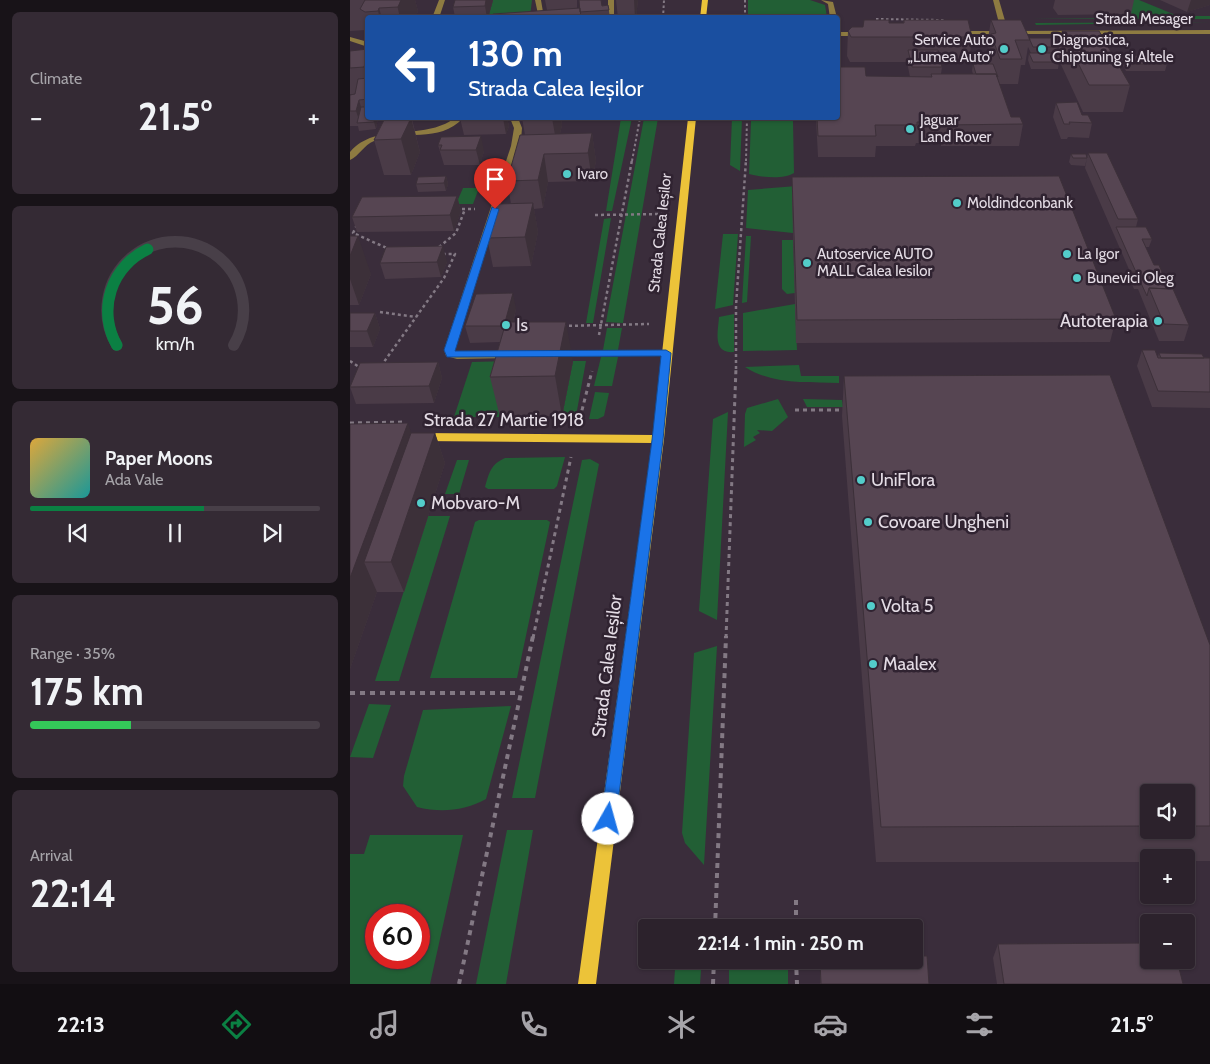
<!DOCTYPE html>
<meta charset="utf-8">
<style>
body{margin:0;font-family:Cabin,sans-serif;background:#342a34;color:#f1f3f6;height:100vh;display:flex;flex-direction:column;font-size:19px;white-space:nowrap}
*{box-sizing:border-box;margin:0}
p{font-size:16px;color:#a6a4a9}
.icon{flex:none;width:28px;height:28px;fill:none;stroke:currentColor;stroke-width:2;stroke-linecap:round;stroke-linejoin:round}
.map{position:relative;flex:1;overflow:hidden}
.drawer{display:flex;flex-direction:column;gap:12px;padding:12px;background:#181318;width:350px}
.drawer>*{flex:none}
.guide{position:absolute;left:15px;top:15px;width:475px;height:105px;border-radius:5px;box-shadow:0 1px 4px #0004,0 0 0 1px #483f48;background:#1a4fa0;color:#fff;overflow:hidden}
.buttons{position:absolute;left:790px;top:784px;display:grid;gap:10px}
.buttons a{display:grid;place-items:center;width:55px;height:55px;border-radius:5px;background:#2c222c;box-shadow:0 1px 4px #0004,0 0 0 1px #483f48;font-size:25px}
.speed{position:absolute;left:15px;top:904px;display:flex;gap:10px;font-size:25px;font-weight:700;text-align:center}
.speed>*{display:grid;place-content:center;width:65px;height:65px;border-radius:50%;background:#2c222c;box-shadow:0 1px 4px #0004,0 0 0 1px #483f48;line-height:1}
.speed .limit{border:8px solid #d22;background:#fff;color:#111}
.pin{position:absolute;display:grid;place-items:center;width:42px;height:42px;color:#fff;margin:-51px -21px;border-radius:50% 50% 50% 0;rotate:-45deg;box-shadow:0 0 5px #0007}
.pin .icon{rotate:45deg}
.me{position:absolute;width:55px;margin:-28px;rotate:7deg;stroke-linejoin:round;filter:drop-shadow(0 0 4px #0008)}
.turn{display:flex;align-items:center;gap:18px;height:105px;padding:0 20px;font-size:22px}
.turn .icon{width:65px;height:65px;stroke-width:2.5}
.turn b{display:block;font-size:35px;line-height:42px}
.big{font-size:38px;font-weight:700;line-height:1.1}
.drawer .tile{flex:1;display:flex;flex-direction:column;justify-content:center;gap:8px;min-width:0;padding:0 18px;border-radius:8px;background:#342a34}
.drawer .dial{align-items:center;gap:0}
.dial svg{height:130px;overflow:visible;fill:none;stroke:#483f48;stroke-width:7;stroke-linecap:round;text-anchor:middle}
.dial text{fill:#f1f3f6;stroke:none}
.song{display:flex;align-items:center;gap:15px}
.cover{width:60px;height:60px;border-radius:8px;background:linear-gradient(135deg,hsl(40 70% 55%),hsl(180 70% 35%))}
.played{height:5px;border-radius:2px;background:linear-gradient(90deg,#0b8043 60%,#483f48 60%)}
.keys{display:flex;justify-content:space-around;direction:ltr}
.heat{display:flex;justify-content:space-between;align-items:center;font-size:28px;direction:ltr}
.charge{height:8px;border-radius:4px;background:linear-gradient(90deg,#34c759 35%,#483f48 0)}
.trip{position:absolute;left:288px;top:919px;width:285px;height:50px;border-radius:5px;background:#2c222c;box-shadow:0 1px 4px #0004,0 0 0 1px #483f48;font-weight:700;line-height:50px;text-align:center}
.menu{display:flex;height:80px;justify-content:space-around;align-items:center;background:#120e12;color:#a6a4a9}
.menu .icon{width:35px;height:35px}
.menu .on{color:#0b8043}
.menu b{font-size:22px;color:#f1f3f6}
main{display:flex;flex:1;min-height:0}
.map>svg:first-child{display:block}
</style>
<main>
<section class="drawer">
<div class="tile"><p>Climate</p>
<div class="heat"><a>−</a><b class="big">21.5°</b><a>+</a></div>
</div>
<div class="tile dial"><svg viewBox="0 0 100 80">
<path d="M14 69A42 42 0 1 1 86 69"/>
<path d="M14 69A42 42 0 0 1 33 10" stroke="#0b8043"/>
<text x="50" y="56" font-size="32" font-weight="700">56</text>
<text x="50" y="72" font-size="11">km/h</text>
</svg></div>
<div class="tile">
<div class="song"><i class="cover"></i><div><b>Paper Moons</b><p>Ada Vale</p></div></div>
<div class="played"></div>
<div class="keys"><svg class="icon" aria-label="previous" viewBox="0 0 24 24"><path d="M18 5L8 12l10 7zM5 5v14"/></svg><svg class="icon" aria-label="pause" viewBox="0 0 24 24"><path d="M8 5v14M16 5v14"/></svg><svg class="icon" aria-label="next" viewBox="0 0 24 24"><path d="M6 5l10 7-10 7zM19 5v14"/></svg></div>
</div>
<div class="tile"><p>Range · 35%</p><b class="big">175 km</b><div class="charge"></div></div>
<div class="tile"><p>Arrival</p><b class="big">22:14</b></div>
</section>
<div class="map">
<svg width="860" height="984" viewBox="0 0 860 984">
<rect width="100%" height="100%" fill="#3a2d3b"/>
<path fill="#225f35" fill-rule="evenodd" d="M143,0H182L180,17L138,18Z
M398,0H460L475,5L477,17H398Z
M736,0H789L828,16H860V19H681L784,18L775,7Z
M860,22L686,25L685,23Z
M271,118H282L262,211H256Z
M294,118H308L273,323L256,322Z
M382,118H392L390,171L380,165Z
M401,121H443L444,173C433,180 411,177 399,174Z
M447,186L443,233L396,228L398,190Z
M113,188H129L123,204H106Z
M261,218L243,323H236L254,219Z
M373,234H388L383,305L365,309Z
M396,236H401L397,302L392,303Z
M432,240H443L445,293L437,294L432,289Z
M445,304L447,350L393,351V313Z
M384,314V352C362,354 368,332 369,317Z
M257,328H272L268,350H253Z
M251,357H268L262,386H244Z
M165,361L150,417H104L122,362Z
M223,361H236L226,416H212Z
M449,365L451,376H489V383C457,382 423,385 395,367Z
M245,392L259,393L254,416L248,419H239Z
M428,399L438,417L422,431L407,430L410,433L403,437L406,440L394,447L395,414L397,408Z
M453,399L492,400L493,407H457Z
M378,412L367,620L349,611L363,419Z
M215,457L207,486L204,489H138L135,487C139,473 141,464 155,458Z
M240,459L249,464L185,798H162L232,460Z
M107,460H119L109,494H95Z
M78,516H100L49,681H25Z
M129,520H197L200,522L167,678H80L125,522Z
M367,646L354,865L335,843L332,833L344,653Z
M19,704L41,705L23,758L0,757Z
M161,706L136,799C114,811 91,813 67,807L53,786L54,776L73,710Z
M157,830H183L156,984H126Z
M20,835H113L80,984H0V854H14ZM26,915H69V958H26Z
M379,966H438V984H379Z
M325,969L351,970L350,984H324Z"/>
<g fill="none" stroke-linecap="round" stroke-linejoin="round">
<path stroke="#837984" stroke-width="2" stroke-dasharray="2.5 2.5" stroke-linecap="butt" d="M395,0V18
M313,18L314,0
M526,19L594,20
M397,119H466
M282,161L290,118
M396,161L397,118"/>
<path stroke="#837984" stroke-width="2.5" stroke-dasharray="3 3" stroke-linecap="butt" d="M106,209H125
M245,215L312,214
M7,225L3,233L39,249
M89,247L106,233L115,209
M30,312L66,317
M213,326L299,324
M249,335L282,160
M0,361L12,369
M31,366L94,278L105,254H93
M386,369V306L396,160"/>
<path stroke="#837984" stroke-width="3" stroke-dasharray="4 4" stroke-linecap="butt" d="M10,368L12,369
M445,410H494
M230,418L242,371
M0,423L56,422
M82,503H118
M183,638L221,457
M376,638L386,368"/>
<path stroke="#837984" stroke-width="4" stroke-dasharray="5 5" stroke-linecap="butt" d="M0,693H170
M446,900V928
M365,928L376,636
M446,960L447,984
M109,984L183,636
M363,984L364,960"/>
<path fill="#8e7b41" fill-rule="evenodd" d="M89,0H95L89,18H82Z
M185,0H191L193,12L205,15V17L188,14Z
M258,0H264V15L241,16V14L243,13L258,12Z
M471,0L483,2L487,18H480L478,4Z
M643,0H649L658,31L860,30V34H603V32L605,31H651Z
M488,32H515L519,34L515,36H488Z
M0,37L18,42V47L0,41Z
M105,118H113C89,144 54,129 24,141C14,145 9,156 0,160V152C27,121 72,142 105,118Z
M160,118H168L172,128L171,140L104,350L107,353L163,352L168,355L163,358L107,359L96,356L94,350L161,146L164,128Z
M316,350L320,351L321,353L320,355L206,357L201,354L206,351Z"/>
<path fill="#ecc339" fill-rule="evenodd" d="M352,0H358L356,18H350Z
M338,118H346L314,439L246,984H228L302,443L70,441L64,437L70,433L303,435Z"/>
</g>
<path fill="#4a3b47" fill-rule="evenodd" d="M0,0H65L68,11L65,18H18V35L16,30L0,31Z
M105,0H143L138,18H101L105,17L103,7Z
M195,0H227V8L258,5L260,18H143L197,10Z
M266,0H288L286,18H268Z
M705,0H784L781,14L708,15L703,8Z
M810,0H860V5L837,12Z
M554,20L622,37L619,62H591L592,67L591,74H623L622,71L623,64H639L638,58L639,49L637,45L641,20L679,38L708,47L706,54L709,62L708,69H681L678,60L679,53H681L678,47L675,65H671L668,84H649L661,117L673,124L669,146H591V143H566L565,146H526L525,157H468L466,118H488L516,76L560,77L557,62H500L497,56L498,31L513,27L539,23H553Z
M712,31L780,85L773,112H733L707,56Z
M18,49V118H28L26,129L9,131L8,126H0V95L5,94H0V51Z
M773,55L817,64L815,71H776L771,62Z
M706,103L732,115L742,123L739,138L718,137L717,139H711L703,117Z
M35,118H86V119H62L70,152L61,175H34L24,140Z
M110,118H157L159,126L156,134L114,135Z
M172,118H211L212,125L210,134L242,133L246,161L242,181L198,182L193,208L184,209L188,232L181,266L143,267L137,238L161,204L157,181L175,135Z
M91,137L134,151L130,165H94L88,145Z
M738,153L788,219L786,227L802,239L799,247H795L804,265L819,289L839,325L834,341H809L788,289H784L780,280L781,274L735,168Z
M721,154L737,158L735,166L721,165L719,162Z
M96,176L98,184L96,191L68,192L66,184Z
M442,177L766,319L760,342L446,343L442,199Z
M107,196L111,211L104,231L7,232L2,217Z
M0,236L21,274L9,305H0Z
M97,262L91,277L35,279L30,263Z
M166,309L163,322L223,361L212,416L150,417L140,377L150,342L120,343L115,326Z
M0,313H25L30,329L23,347H0Z
M792,350L808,357L809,353L860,358V408L802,407L787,366Z
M88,362L92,378L84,403L6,404L0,387Z
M494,376L860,645V861H836V858H799V862H526L492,416ZM799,792H836V830H799Z
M0,424L61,433H85L95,463L54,592H27L0,669Z
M648,944L833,984H647L643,958Z
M470,960H564L579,984H470Z"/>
<path fill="#3c3039" d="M46,0H65L68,11L65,18H50Z
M136,0H143L138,18H137L135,6Z
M284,0H288L286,18H285Z
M841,0H860V5L837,12Z
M29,8L32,18H30L28,11Z
M18,53V78L14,67Z
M9,100L13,114L10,123L6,111Z
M25,118H28L26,129L24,122Z
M61,118L70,152L61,175L51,139Z
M153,118H157L159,126L156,134Z
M202,118H211L212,125L207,146Z
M242,133L246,161L242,181L238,153Z
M131,136L134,151L130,165L126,150Z
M194,154L198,182L193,208L188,180Z
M96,176L98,184L96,191L94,183Z
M107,196L111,211L104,231L100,215Z
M183,203L188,232L181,266L175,237Z
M8,236L21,274L9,305L0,279V256Z
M93,246L97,262L91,277L87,262Z
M163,293L166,309L158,342L154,326Z
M25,313L30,329L23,347L17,331Z
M216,322L223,361L212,416L205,376Z
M88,362L92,378L84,403L79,386Z
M58,423L71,463L14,562L27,592L0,669V578Z
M85,433L95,463L54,592L41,562Z"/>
<path fill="#564552" stroke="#3c3039" d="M15,0H51L48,7L29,8L28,11L15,12L10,9Z
M105,0H136L135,6L103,7Z
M229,0H251L252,6L258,5L259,10L230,12Z
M230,8L231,18H143V14Z
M133,16V18H101Z
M514,20H539V23H554V20H618L622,37H501L498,31L502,27H513Z
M641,20H671L680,40H665L672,59H650L641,34L646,33Z
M712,31H749L780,85H739Z
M679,38H703L708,47H683Z
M18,49V53L14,67L0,68V51Z
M558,50H588L592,67H562Z
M679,53H705L709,62H683Z
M773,55L812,56L817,64H778Z
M623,64H643L648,77H647L646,74H626Z
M488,67H515L516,76L582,77L581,74H646L661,117H670L673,124L594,125L593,122H567V125H525L526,136H468L467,118H488Z
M18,78V99L9,100L6,111H0V95L5,94L8,79Z
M727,102L732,115H738L742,123L719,122L720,124H714L706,103Z
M11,107H18V118H25L24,122L7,123Z
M35,118H61L51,139L24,140Z
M242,133L238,153L194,154L188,180L157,181L170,135Z
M131,136L126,150H90L92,145H88L91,137Z
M738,153H757L788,219H768Z
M721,154H736L737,158H723Z
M96,176L94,183L66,184L68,177Z
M709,176L766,319L447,320L442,177Z
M107,196L100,215L2,217L12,197Z
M183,203L175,237L137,238L147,204Z
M766,227H796L802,239H792L804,265H809L819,289L799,288L797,296L790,281H786L782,272H786Z
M0,236H8L0,256Z
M93,246L87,262L30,263L36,247Z
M799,288L823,289L839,325L814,324Z
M163,293L154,326H115L126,294Z
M0,313H25L17,331H0Z
M156,322H216L205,376L140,377Z
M792,350H805L808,358H860V392L808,391Z
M809,353L852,354L854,358H811Z
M88,362L79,386L0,387L10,363Z
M760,375L860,645V826H836V792H799V826L531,827L494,376Z
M58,423L0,578V424Z
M61,433H85L41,562H14Z
M799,943V960H827L833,984H654L648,944Z
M564,956H577L579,984H471L470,960H564Z"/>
<path fill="#1a73e8" stroke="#114b97" d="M142,207L149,209L105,351L316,350L321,353L313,440L266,819L264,824L258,826L253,824L251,819L302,440L311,356L97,357L94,350Z"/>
<g fill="#53cdca" stroke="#302331" stroke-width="2">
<circle cx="654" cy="49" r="5"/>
<circle cx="692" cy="49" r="5"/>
<circle cx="560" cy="129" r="5"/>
<circle cx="217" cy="174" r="5"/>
<circle cx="607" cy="203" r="5"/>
<circle cx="717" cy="254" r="5"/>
<circle cx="457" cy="263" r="5"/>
<circle cx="727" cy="278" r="5"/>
<circle cx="808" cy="321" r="5"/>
<circle cx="156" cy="325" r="5"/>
<circle cx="511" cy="480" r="5"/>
<circle cx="71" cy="503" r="5"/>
<circle cx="518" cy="522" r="5"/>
<circle cx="521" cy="606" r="5"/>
<circle cx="523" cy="664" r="5"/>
</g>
<g text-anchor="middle" stroke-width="5" stroke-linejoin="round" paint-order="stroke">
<g font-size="15" fill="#e4dce5" stroke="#302331">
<text x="794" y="24">Strada Mesager</text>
<text transform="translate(310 233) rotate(-84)" y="5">Strada Calea Ieșilor</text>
</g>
<g font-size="15" fill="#e4dce5" stroke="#302331" text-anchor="start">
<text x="644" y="45" text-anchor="end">Service Auto<tspan x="644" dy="17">„Lumea Auto”</tspan></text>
<text x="702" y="45">Diagnostica,<tspan x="702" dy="17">Chiptuning și Altele</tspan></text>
<text x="570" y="125">Jaguar<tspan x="570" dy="17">Land Rover</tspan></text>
<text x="227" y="179">Ivaro</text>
<text x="617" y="208">Moldindconbank</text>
<text x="467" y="259">Autoservice AUTO<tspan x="467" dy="17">MALL Calea Iesilor</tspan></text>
<text x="727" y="259">La Igor</text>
<text x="737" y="283">Bunevici Oleg</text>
</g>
<g font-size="18" fill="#e4dce5" stroke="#302331" text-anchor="start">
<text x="798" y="327" text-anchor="end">Autoterapia</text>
<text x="166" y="331">Is</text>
<text x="521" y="486">UniFlora</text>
<text x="81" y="509">Mobvaro-M</text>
<text x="528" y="528">Covoare Ungheni</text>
<text x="531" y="612">Volta 5</text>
<text x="533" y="670">Maalex</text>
</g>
<g font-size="18" fill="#e4dce5" stroke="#302331">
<text x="154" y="426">Strada 27 Martie 1918</text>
<text transform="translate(257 666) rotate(-83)" y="6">Strada Calea Ieșilor</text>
</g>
</g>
</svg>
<div class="buttons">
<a><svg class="icon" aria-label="sound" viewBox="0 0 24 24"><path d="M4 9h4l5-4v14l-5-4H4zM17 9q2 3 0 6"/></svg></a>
<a>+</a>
<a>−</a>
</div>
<div class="speed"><div class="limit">60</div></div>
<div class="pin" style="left:145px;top:209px;background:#d93025"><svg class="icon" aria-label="arrive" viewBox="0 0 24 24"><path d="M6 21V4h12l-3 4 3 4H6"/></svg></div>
<svg class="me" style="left:258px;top:819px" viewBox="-20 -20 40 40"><circle r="19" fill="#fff"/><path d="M0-13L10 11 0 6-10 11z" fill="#1a73e8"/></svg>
<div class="trip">22:14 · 1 min · 250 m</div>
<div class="guide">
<div class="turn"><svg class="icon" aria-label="left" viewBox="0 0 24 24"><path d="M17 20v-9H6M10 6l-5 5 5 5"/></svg><div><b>130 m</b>Strada Calea Ieșilor</div></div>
</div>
</div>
</main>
<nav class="menu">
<b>22:13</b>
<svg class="icon on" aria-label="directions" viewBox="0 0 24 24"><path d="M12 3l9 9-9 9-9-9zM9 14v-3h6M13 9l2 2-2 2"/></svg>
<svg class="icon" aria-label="music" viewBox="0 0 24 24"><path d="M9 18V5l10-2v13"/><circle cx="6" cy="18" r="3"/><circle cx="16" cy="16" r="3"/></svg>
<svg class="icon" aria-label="phone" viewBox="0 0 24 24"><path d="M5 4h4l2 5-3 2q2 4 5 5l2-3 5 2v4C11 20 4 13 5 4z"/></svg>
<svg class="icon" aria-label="climate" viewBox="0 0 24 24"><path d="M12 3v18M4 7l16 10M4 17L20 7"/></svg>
<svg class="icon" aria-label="car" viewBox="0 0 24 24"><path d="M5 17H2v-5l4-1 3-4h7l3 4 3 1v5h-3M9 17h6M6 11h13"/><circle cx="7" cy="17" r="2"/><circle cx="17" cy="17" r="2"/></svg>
<svg class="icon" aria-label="filters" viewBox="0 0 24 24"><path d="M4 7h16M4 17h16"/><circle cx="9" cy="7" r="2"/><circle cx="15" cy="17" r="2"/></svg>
<b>21.5°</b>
</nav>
